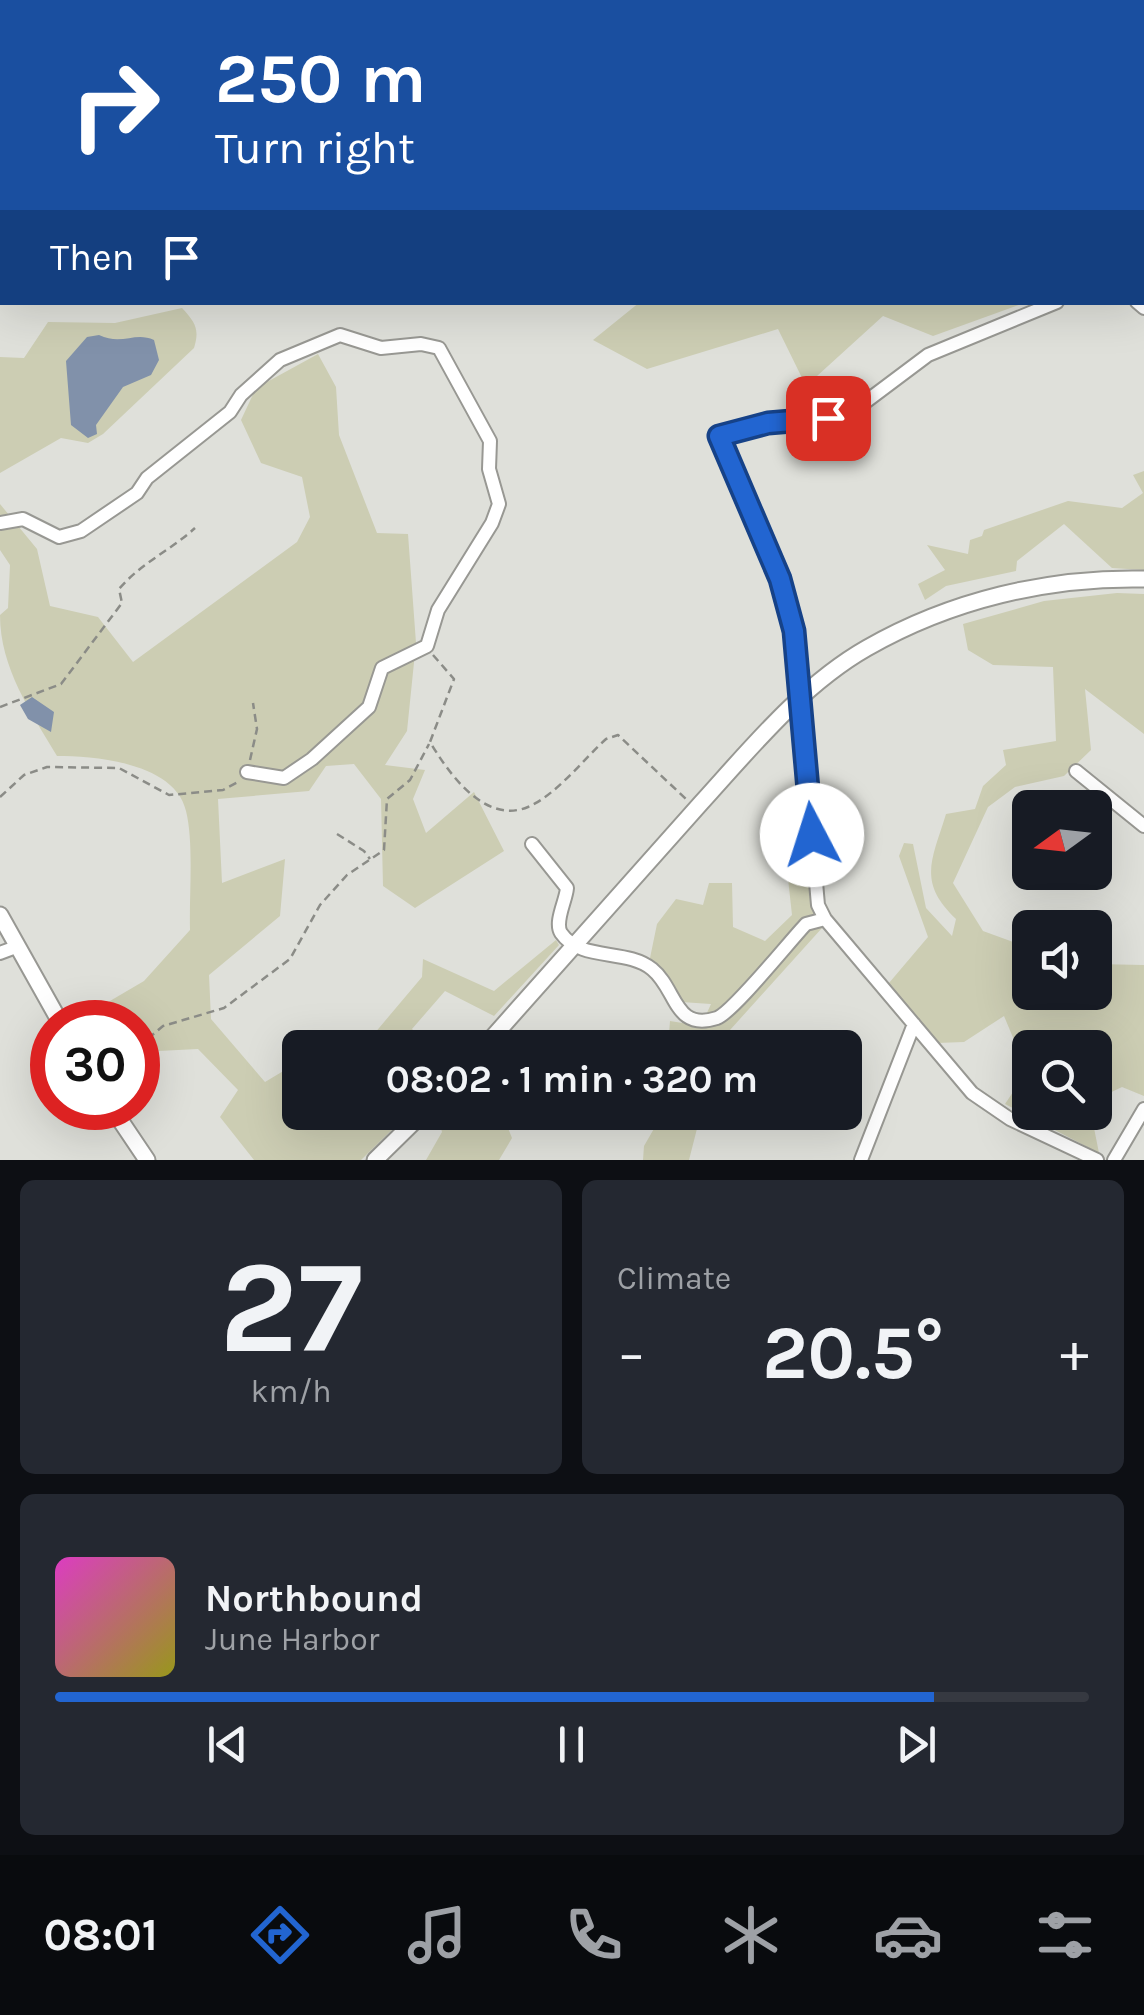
<!DOCTYPE html>
<meta charset="utf-8">
<style>
body{margin:0;font-family:Karla,sans-serif;background:#242831;color:#f1f3f6;height:100vh;display:flex;flex-direction:column;font-size:38px;white-space:nowrap}
*{box-sizing:border-box;margin:0}
p{font-size:32px;color:#9ea1a6}
.icon{flex:none;width:55px;height:55px;fill:none;stroke:currentColor;stroke-width:2;stroke-linecap:round;stroke-linejoin:round}
.map{position:relative;height:1160px;overflow:hidden}
.sheet{display:flex;flex-direction:column;gap:20px;padding:20px;background:#0d0f14;flex:1}
.sheet>*{flex:none}
.guide{position:absolute;left:0px;top:0px;width:1145px;height:305px;box-shadow:0 10px 40px #0002;background:#1a4fa0;color:#fff;overflow:hidden}
.needle{width:65px;rotate:255deg}
.buttons{position:absolute;left:1012px;top:790px;display:grid;gap:20px}
.buttons a{display:grid;place-items:center;width:100px;height:100px;border-radius:15px;background:#171b24;box-shadow:0 10px 40px #0002;font-size:50px}
.speed{position:absolute;left:30px;top:1000px;display:flex;gap:20px;font-size:50px;font-weight:700;text-align:center}
.speed>*{display:grid;place-content:center;width:130px;height:130px;border-radius:50%;background:#171b24;box-shadow:0 10px 40px #0002;line-height:1}
.speed .limit{border:15px solid #d22;background:#fff;color:#111}
.pin{position:absolute;display:grid;place-items:center;width:85px;height:85px;color:#fff;margin:-42px;border-radius:20px;box-shadow:0 5px 15px #0006}
.me{position:absolute;width:110px;margin:-55px;rotate:355deg;stroke-linejoin:round;filter:drop-shadow(0 0 8px #0008)}
.turn{display:flex;align-items:center;gap:35px;height:210px;padding:0 50px;font-size:45px}
.turn .icon{width:130px;height:130px;stroke-width:2.5}
.turn b{display:block;font-size:70px;line-height:85px}
.then{display:flex;align-items:center;height:95px;padding:0 50px;background:#0003;gap:20px;font-size:38px}
.big{font-size:75px;font-weight:700;line-height:1.1}
.sheet .widget{flex:1;display:flex;flex-direction:column;justify-content:center;gap:15px;min-width:0;padding:0 35px;border-radius:15px;background:#242831}
.sheet .dial{align-items:center;gap:0}
.dial b{font-size:130px;line-height:1}
.song{display:flex;align-items:center;gap:30px}
.cover{width:120px;height:120px;border-radius:15px;background:linear-gradient(135deg,hsl(310 70% 55%),hsl(60 70% 35%))}
.played{height:10px;border-radius:5px;background:linear-gradient(90deg,#2265d1 85%,#363941 85%)}
.keys{display:flex;justify-content:space-around;direction:ltr}
.heat{display:flex;justify-content:space-between;align-items:center;font-size:55px;direction:ltr}
.sheet .tiles{flex:1;display:grid;gap:20px;grid-template-columns:1fr 1fr}
.widget:last-child{grid-column:span 2}
.trip{position:absolute;left:282px;top:1030px;width:580px;height:100px;border-radius:15px;background:#171b24;box-shadow:0 10px 40px #0002;font-weight:700;line-height:100px;text-align:center}
.menu{display:flex;height:160px;justify-content:space-around;align-items:center;background:#090b0e;color:#9ea1a6}
.menu .icon{width:70px;height:70px}
.menu .current{color:#2265d1}
.menu b{font-size:45px;color:#f1f3f6}
.map>svg:first-child{display:block}
</style>
<div class="map">
<svg width="1144" height="1160" viewBox="0 0 1144 1160">
<rect width="100%" height="100%" fill="#dfe0da"/>
<path fill="#cccdb3" d="M765,0H1144V278L1142,2Z
M640,302H1024V303L933,336L883,316L806,386L778,329L647,369L593,340Z
M182,308C195,322 200,329 194,348L103,434L88,443L61,438L0,473V357L24,358L48,322L115,323Z
M318,354L336,387L339,435L377,533L408,534L416,643L407,731L385,765L425,770L413,799L426,833L474,792L504,851L415,908L383,886L381,799L354,764L326,766L309,791L218,799L222,883L285,859L280,916L209,975L211,1019L265,1082L300,1061V1112L409,1113L361,1160H254L220,1117L238,1090L198,1049L138,1052V1022H98V1008L144,981L190,930C189,895 194,843 186,811C175,763 96,756 57,756C31,712 0,668 0,615L8,608L10,565L0,550V504L37,549L50,606L98,617L133,662L297,542L310,517L302,477L261,463L241,420L256,388Z
M1144,471V570L1112,568L1064,524L1017,561L1016,571L946,586L925,600L918,584L945,570L927,545L968,554L970,540L982,536L984,530L1068,501L1122,508L1143,493L1133,475Z
M1117,593L1144,594V734L1085,689L1091,750L1064,776L1015,787L988,807L953,883L983,931L1030,948V992H1095V964L1144,965V1096L1122,1087L1095,1100V1048H1030V1112L1091,1113L1099,1153L1005,1104L1027,1071L1004,1016L964,1042L937,1043L889,983L928,937L899,856L904,843L913,844L926,908L952,936L956,919C917,882 932,860 946,814L975,809L983,786L1006,765L1003,750L1056,741L1053,667L993,665L968,650L963,624L1044,601Z
M804,796L812,907L822,928L730,1030L737,1047H668L670,1021L701,1026L711,1004L681,1002L650,958L657,924L676,899L703,905L709,883H732L733,927L765,941L792,915L779,797Z
M556,940L559,945L494,1016L445,991L412,1029L429,1047H363L422,977L423,959L494,991Z
M437,1113H502L512,1138L499,1160H426L442,1132Z
M663,1113H701L689,1160H643L644,1146Z"/>
<path fill="#8191aa" d="M99,335C122,346 135,331 154,340L159,360L151,375L123,387L96,425L97,434L88,438L71,425L66,361L87,337Z
M32,697L54,712L51,732L28,719L20,705Z"/>
<g fill="none" stroke-linecap="round" stroke-linejoin="round">
<defs>
<path id="minor" d="M1115,2L1125,0
M1057,302L928,355L856,409L828,418L768,423L719,436L780,579L794,631L818,905L825,919L972,1093L1010,1119L1097,1160
M1137,302L1144,308
M0,523L23,519L59,537L81,531L137,493L147,478L230,412L241,395L280,360L340,335L381,348L421,344L439,348L490,441L489,469L499,504L492,523L438,610L427,646L382,668L369,707L312,759L284,778L247,772
M1076,771L1144,826
M532,844L567,888C566,901 554,922 561,933C581,962 626,948 652,969C677,989 674,1032 717,1018C733,1012 789,942 806,924L825,919
M0,953L16,947
M861,1160L914,1024
M1114,1160L1144,1109"/>
<path id="tertiary" d="M0,915L60,1022
M483,1048C556,967 628,884 701,803C751,748 802,685 867,648C951,600 1048,577 1144,579
M112,1108L147,1160
M375,1160L424,1112"/>
</defs>
<use href="#minor" stroke="#989893" stroke-width="16"/>
<use href="#tertiary" stroke="#989893" stroke-width="19"/>
<path stroke="#8b8c87" stroke-width="2.5" stroke-dasharray="8 5" stroke-linecap="butt" d="M433,655L454,679L430,742C448,772 484,825 528,807C556,795 583,760 606,739L618,735L686,799
M0,707L61,684L122,603L119,589C141,563 171,550 195,528
M250,760L257,729L253,703
M0,797L24,775L47,767L119,768L169,795L223,790L240,781
M337,834L364,851L370,859
M138,1047L163,1026L224,1008L290,959L320,905L347,875L384,850L387,799L410,780L429,744"/>
<use href="#minor" stroke="#fff" stroke-width="12"/>
<use href="#tertiary" stroke="#fff" stroke-width="15"/>
</g>
<g fill="none" stroke-linecap="round" stroke-linejoin="round">
<defs>
<path id="route" d="M812,835L794,631L780,579L719,436L768,423L828,418"/>
</defs>
<use href="#route" stroke="#164288" stroke-width="25"/>
<use href="#route" stroke="#2265d1" stroke-width="18"/>
</g>
</svg>
<div class="buttons">
<a><svg class="needle" viewBox="-14 -14 28 28"><path d="M0-13l5 13h-10z" fill="#e53935"/><path d="M0 13l5-13h-10z" fill="#9ea1a6"/></svg></a>
<a><svg class="icon" aria-label="sound" viewBox="0 0 24 24"><path d="M4 9h4l5-4v14l-5-4H4zM17 9q2 3 0 6"/></svg></a>
<a><svg class="icon" aria-label="search" viewBox="0 0 24 24"><circle cx="10" cy="10" r="6"/><path d="M15 15l6 6"/></svg></a>
</div>
<div class="speed"><div class="limit">30</div></div>
<div class="pin" style="left:828px;top:418px;background:#d93025"><svg class="icon" aria-label="arrive" viewBox="0 0 24 24"><path d="M6 21V4h12l-3 4 3 4H6"/></svg></div>
<svg class="me" style="left:812px;top:835px" viewBox="-20 -20 40 40"><circle r="19" fill="#fff"/><path d="M0-13L10 11 0 6-10 11z" fill="#2265d1"/></svg>
<div class="trip">08:02 · 1 min · 320 m</div>
<div class="guide">
<div class="turn"><svg class="icon" aria-label="right" viewBox="0 0 24 24"><path d="M7 20v-9h11M14 6l5 5-5 5"/></svg><div><b>250 m</b>Turn right</div></div>
<div class="then">Then<svg class="icon" aria-label="arrive" viewBox="0 0 24 24"><path d="M6 21V4h12l-3 4 3 4H6"/></svg></div>
</div>
</div>
<section class="sheet">
<div class="tiles">
<div class="widget dial"><b>27</b><p>km/h</p></div>
<div class="widget"><p>Climate</p>
<div class="heat"><a>−</a><b class="big">20.5°</b><a>+</a></div>
</div>
<div class="widget">
<div class="song"><i class="cover"></i><div><b>Northbound</b><p>June Harbor</p></div></div>
<div class="played"></div>
<div class="keys"><svg class="icon" aria-label="previous" viewBox="0 0 24 24"><path d="M18 5L8 12l10 7zM5 5v14"/></svg><svg class="icon" aria-label="pause" viewBox="0 0 24 24"><path d="M8 5v14M16 5v14"/></svg><svg class="icon" aria-label="next" viewBox="0 0 24 24"><path d="M6 5l10 7-10 7zM19 5v14"/></svg></div>
</div>
</div>
</section>
<nav class="menu">
<b>08:01</b>
<svg class="icon current" aria-label="directions" viewBox="0 0 24 24"><path d="M12 3l9 9-9 9-9-9zM9 14v-3h6M13 9l2 2-2 2"/></svg>
<svg class="icon" aria-label="music" viewBox="0 0 24 24"><path d="M9 18V5l10-2v13"/><circle cx="6" cy="18" r="3"/><circle cx="16" cy="16" r="3"/></svg>
<svg class="icon" aria-label="phone" viewBox="0 0 24 24"><path d="M5 4h4l2 5-3 2q2 4 5 5l2-3 5 2v4C11 20 4 13 5 4z"/></svg>
<svg class="icon" aria-label="climate" viewBox="0 0 24 24"><path d="M12 3v18M4 7l16 10M4 17L20 7"/></svg>
<svg class="icon" aria-label="car" viewBox="0 0 24 24"><path d="M5 17H2v-5l4-1 3-4h7l3 4 3 1v5h-3M9 17h6M6 11h13"/><circle cx="7" cy="17" r="2"/><circle cx="17" cy="17" r="2"/></svg>
<svg class="icon" aria-label="filters" viewBox="0 0 24 24"><path d="M4 7h16M4 17h16"/><circle cx="9" cy="7" r="2"/><circle cx="15" cy="17" r="2"/></svg>
</nav>
